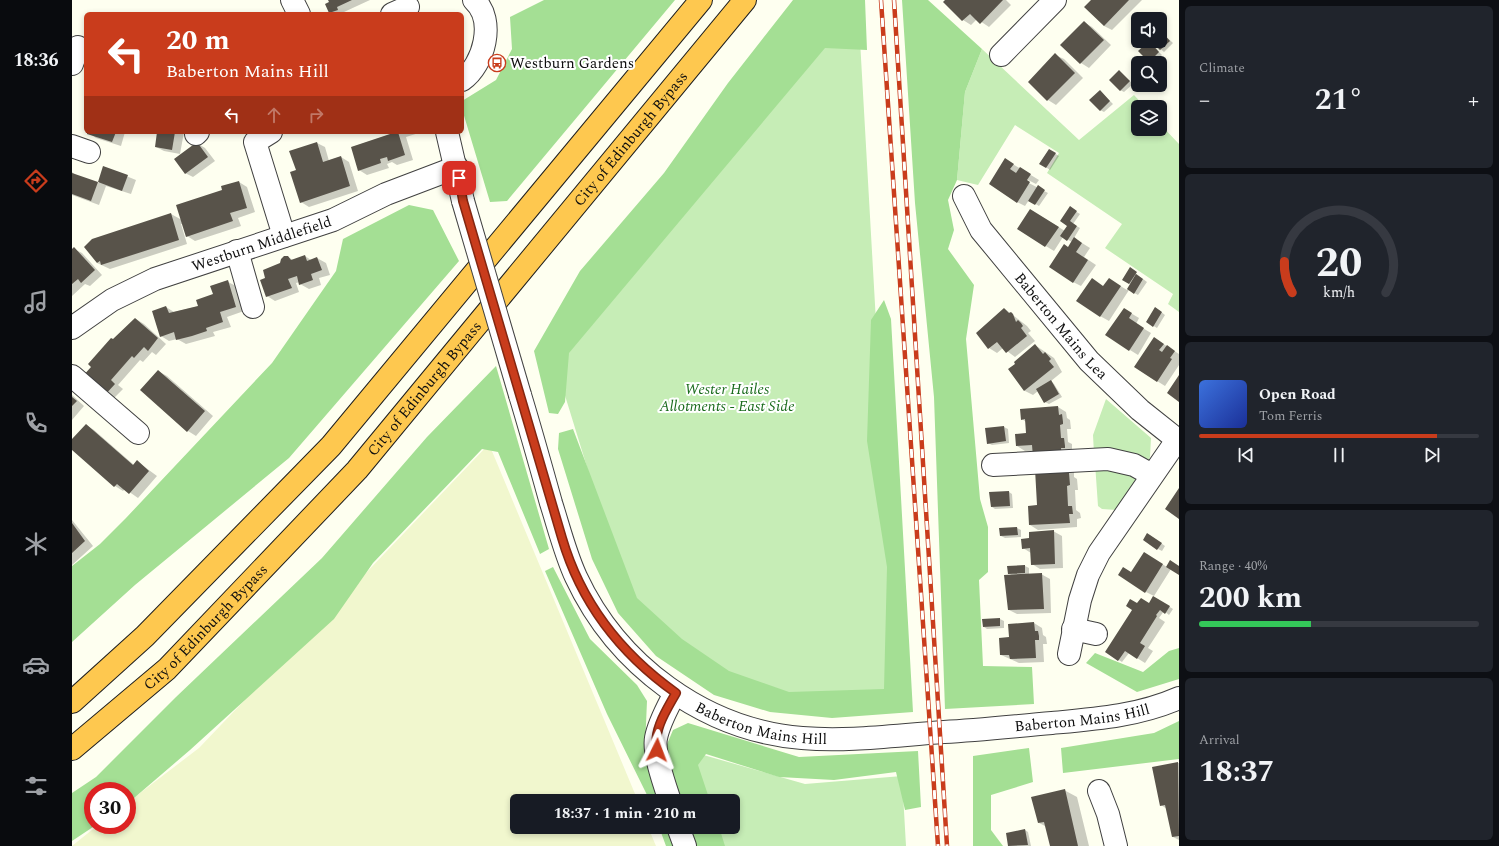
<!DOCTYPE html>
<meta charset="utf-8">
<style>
body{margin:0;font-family:Spectral,serif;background:#20242c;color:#f1f3f6;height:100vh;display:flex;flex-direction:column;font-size:15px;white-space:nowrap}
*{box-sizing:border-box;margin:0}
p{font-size:13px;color:#9ea1a6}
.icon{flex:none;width:22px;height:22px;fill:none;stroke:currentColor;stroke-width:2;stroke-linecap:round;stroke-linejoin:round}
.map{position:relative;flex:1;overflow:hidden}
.sheet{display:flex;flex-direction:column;gap:6px;padding:6px;background:#0d0f14;width:320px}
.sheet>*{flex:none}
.guide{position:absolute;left:12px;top:12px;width:380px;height:122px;border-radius:6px;box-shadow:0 2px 6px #0003;background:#c93c1c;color:#fff;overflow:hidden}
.buttons{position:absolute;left:1059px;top:12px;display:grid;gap:8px}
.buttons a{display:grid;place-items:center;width:36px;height:36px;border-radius:6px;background:#171b24;box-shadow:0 2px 6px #0003;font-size:20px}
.speed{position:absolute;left:12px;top:782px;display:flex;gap:8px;font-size:20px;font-weight:700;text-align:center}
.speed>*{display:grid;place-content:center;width:52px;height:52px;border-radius:50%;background:#171b24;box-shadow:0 2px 6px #0003;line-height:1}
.speed .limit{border:6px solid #d22;background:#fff;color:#111}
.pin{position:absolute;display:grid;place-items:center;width:34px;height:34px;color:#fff;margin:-17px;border-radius:8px;box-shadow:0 2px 6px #0006}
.me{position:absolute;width:44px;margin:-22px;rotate:3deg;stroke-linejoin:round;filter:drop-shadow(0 0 3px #0008)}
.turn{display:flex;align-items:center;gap:14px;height:84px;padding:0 16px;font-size:18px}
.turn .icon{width:52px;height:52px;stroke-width:2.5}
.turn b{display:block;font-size:28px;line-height:34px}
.lanes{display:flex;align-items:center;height:38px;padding:0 16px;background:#0003;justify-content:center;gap:20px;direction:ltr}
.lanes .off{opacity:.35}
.big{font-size:30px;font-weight:700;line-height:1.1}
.sheet .card{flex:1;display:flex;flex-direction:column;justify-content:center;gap:6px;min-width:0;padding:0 14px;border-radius:6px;background:#20242c}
.sheet .dial{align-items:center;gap:0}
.dial svg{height:104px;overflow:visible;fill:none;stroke:#363941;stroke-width:7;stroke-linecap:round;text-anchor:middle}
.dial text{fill:#f1f3f6;stroke:none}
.song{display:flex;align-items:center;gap:12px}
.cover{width:48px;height:48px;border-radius:6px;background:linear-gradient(135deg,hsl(220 70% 55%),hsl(230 70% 35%))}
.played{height:4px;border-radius:2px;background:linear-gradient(90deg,#c93c1c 85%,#363941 85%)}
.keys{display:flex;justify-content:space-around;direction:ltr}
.heat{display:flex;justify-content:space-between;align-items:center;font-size:22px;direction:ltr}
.charge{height:6px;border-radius:3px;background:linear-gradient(90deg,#34c759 40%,#363941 0)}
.trip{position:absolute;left:438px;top:794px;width:230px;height:40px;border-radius:6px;background:#171b24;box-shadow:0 2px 6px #0003;font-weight:700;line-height:40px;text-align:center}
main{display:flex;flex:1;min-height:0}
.tabs{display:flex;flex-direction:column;width:72px;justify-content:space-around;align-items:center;background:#090b0e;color:#9ea1a6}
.tabs .icon{width:28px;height:28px}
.tabs .selected{color:#c93c1c}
.tabs b{font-size:18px;color:#f1f3f6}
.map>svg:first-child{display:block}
</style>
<main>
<nav class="tabs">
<b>18:36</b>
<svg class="icon selected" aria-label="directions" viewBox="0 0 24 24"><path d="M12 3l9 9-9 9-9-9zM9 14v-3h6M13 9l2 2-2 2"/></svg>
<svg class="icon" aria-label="music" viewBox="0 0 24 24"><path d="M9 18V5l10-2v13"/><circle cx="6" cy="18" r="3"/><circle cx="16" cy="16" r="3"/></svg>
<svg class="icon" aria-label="phone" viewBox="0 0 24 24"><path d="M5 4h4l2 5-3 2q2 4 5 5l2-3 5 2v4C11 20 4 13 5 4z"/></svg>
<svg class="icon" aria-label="climate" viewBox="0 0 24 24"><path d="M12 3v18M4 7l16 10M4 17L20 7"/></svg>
<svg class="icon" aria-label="car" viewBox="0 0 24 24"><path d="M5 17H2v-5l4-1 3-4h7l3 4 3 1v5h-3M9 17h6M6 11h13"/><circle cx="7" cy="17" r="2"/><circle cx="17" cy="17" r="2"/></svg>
<svg class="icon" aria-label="filters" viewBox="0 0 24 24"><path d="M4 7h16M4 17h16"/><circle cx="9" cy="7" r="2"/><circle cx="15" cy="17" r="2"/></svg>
</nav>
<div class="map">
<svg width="1107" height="846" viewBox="0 0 1107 846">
<rect width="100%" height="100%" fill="#fefff0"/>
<path fill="#f1f7ce" d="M417,444L566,801H445V827H576L584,846H0L26,825H55V803L127,748Z"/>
<path fill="#c6edb6" d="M786,5L825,692L730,704L645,673L570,610L539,545L483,363Z
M910,49L1007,140L1062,95L1073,107H1066V129H1088V124L1107,144V312L1096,304L1101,294L1033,248L1050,224L975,173L987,153L943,125L906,185L885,180L893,92Z
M1034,399L1079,438L1078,457L1074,467L1022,454L1021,435Z
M1023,463L1068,476L1045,510L1030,509L1026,506Z
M607,748L733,784L830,776L834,846H631L626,827H661V801H620Z"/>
<path fill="#a4df94" d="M472,0H603L435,201L418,202L390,109V101L424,80L440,49L438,17Z
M721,0H793L795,50L753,48L497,353L493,402L486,414L477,413L462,351L508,271L592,173L656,83Z
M830,0H856L910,49L893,92L885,180L876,200L882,230L876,249L902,285L894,339L908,499L916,527V572L907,580L911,666L960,667L962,704L873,709L862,397L843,203Z
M337,205L361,210L387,261L217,458L63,585L0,642V566L28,544L54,518L200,363L264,271L271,239Z
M812,300L819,319L841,712L760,718L698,712L642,695L584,656L546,613L520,559L486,449L487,433L501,429L565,598L610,639L657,671L717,692L812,689L815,567L795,441L799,320Z
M424,366L477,549L468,554L426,452L410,449L301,563L262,619L118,750L55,804V791H21V825H24L0,841V793L24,777L104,697L250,558L355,437Z
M481,567L518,639L565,685L575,701L573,747L593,749L601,730L616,723L727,757L846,751L849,807L833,810L824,772L762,780L707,777L634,754L626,765L638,801H578L535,714L473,571Z
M1107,648V679L1065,692L1014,663L1023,653L1071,672L1097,651Z
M1107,721V759L991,773L989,748L1082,733Z
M957,748L961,782L919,795V830L931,846H901V756Z
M587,827H647L653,846H594Z"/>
<path fill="#0003" d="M257,0H298L272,12L273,14L258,13L254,4L258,2Z
M874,0H934L939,5L917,27L905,19L899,25L891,20L872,2Z
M1020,0H1070L1040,30L1032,26Z
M1012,22L1020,27L1039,45L1017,68L1009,63L990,45Z
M1088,31L1101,43L1092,52L1080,41H1088Z
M1077,42L1090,55L1081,63L1077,61Z
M983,55L992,59L1011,78L984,105L976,100L957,82Z
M1047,71L1061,84L1052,92L1048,90Z
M1028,91L1041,104L1032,112L1028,110Z
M16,132H53L49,146L24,138Z
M86,132H112L108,154L92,151L84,147Z
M318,132H350L334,137L341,160L325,165L320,162L315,164L317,168L295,175L287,170L319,135Z
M125,143L133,148L143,161L121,177L113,173Z
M245,143L253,147L257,161L269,157L277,162L286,191L237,207L229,202L225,171Z
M977,150L987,156L978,170L968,163Z
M934,160L967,180L964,184L954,179L953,181L976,193L967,206L957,200L953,206L945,202Z
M32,167L64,180L59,194L34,186L27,205L0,195V172L5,176L27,183Z
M167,182L175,187L183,212L166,218L169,226L123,241L115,236L111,224H109L115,244L38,269L25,263L99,214L110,220Z
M998,208L1008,214L1001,224L1008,228L1002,238L1018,248L1012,257L1024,265L1009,286L1001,282L997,248L1000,242L991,237L982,251L946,229L967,215L993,231L996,226Z
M2,249L10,253L30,275L18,286L13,284L0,296V250Z
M233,256L239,260L245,258L254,263L258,275L247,278L249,285L237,289L228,284V282L224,283L227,292L203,301L195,296V279L216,257L221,260Z
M1058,269L1075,282L1066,295L1057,290L1037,321L1028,316L1032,287L1037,279L1055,290L1059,285L1051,280Z
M156,282L164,286L172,311L155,317L159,327L141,332L143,336L114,344L105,339L97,341L89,336L94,307L102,312L127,306Z
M1084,308L1093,315L1085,328L1075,322Z
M933,309L955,326L959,331L956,333L963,341L943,357L931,348L925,353L917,348L905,334Z
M1052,309L1067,318L1064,324L1079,333L1066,355L1058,350Z
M64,319L72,324L94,344L84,355L80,352L71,362L68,360L46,385L51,389L40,400L32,396Z
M1082,338L1107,354V365L1093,386L1085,381Z
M963,345L982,358L990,372L979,381L982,384L990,397L977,404L973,402L966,391L961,395L953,391L938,369Z
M86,371L95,376L141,416L124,436L116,431L69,390Z
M0,395L12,406L0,420Z
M986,407L994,412L995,418L998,420L999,429H995L996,442L1000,444V451H953L945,446L955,434L954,422L950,419Z
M14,425L22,430L62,465L66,462L85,476L66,498L53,489L51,491L43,486L0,449V441Z
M932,427L936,429L937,443L920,445L916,443Z
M993,468L1002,472V477L1005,479L1006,490H1003L1004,510L1008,513L1009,518L1005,519V527L966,530L958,525L966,506Z
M937,492L940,494L941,508L923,509L920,507Z
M0,520L21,546L0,565Z
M945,528L949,530V537L933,538L929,536Z
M981,531L990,536L991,568L968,569L960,564L959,553L951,548Z
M1076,534L1093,546L1090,551L1086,549Z
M1080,558L1095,567L1107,566V574L1099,569L1082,596L1074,592L1059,573Z
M953,566L957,568V575L969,574L978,579L979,613L945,614L937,610L941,576L936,573Z
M1082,597L1101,609L1097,615L1092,611L1087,618L1093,622L1076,648L1081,651L1073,663L1057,653L1050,662L1034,652L1066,604H1077Z
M928,619L932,621V628L915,629L912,627Z
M962,623L970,628L971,635L974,637L975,644H971L972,662L947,663L929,655L938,638Z
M1106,763H1107V840L1101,837L1095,809L1089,805L1081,768Z
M992,790L1005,797L1017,846H979L975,827L967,823Z
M953,830L956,832L959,846H937L935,834Z"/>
<path fill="#58534a" d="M256,0H280L265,7L266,10L257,13L253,4L257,2Z
M873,0H931L908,24L898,14L890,21L871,2Z
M1019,0H1057L1032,26L1012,7Z
M1012,21L1032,40L1008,64L988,45Z
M1088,30L1098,41L1088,50L1079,41H1088Z
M1077,41L1087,52L1077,62L1066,51Z
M983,53L1003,73L975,101L956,82Z
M1047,70L1058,81L1048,91L1037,80Z
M1028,90L1038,101L1028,111L1017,100Z
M15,132H44L40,142L15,134Z
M85,132H103L100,150L83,147Z
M317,132H326L333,155L316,161L315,157L308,159L309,163L286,171L279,147L318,134Z
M125,142L136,157L113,174L102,159Z
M245,142L251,162L269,156L278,186L228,203L218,172L224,170L217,151Z
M977,149L984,153L974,168L967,164Z
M933,158L942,164L938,169L944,173L948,167L959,174L955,180L958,182L945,203L917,184Z
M31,166L56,175L50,191L26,182Z
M0,173L26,182L19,201L0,194Z
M167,181L175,208L158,213L161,221L114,237L104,205L150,190L149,186Z
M966,185L973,190L963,205L956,201Z
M998,206L1005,211L998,221L1005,226L995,241L988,236L995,226L988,221Z
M958,209L987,227L973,247L945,229Z
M99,213L107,240L29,265L28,261L25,263L12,247L20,239Z
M1002,237L1010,243L1004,252L1016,260L1001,283L977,267L992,244L996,247Z
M2,247L23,270L9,283L6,279L0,284V249Z
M233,255L235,261L245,257L250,270L239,274L241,280L227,285L225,276L216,279L220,288L194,297L188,280L193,278L191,270L208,263L209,259L212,256H216L219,260Z
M1058,267L1065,272L1057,284L1050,280Z
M1064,274L1071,279L1062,294L1055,289Z
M1020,278L1031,286L1037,278L1049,286L1028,317L1004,301Z
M156,280L164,307L148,312L151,322L134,328L135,331L120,336L104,340L102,332L88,337L80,311L94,306L97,313L126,306L124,300L141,294L138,286Z
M1083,307L1090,312L1081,327L1074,322Z
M932,308L937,313L939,312L941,314L944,322L946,320L949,323L951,326L949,328L955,336L934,353L925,342L916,349L904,333Z
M1052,308L1060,313L1057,318L1072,328L1057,351L1033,335Z
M63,318L86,338L76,351L72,347L62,358L60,356L39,380L43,384L32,396L10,377L19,367L16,364L39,338L41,339Z
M1082,337L1092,344L1087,350L1090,352L1095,345L1103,351L1098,358L1100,359L1085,382L1062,367Z
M963,344L971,354L973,352L979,359L977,361L982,367L952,391L936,369L943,364L942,362Z
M86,370L133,411L115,432L68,390Z
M1107,375V402L1095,393Z
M979,380L987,394L972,403L964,389Z
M0,397L5,401L0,406Z
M986,406L987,415L990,414L991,422V424L988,425L989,438H992L993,446V448H989L990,455L961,457L960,445L944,446L943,434L954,433L953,419L949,420L948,409Z
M14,424L61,465L65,460L77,471L57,494L45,484L42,487L0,450V439Z
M932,426L934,441L915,444L913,428Z
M994,467V473H997L998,485L995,486L996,506H1000L1001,514H997L998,523L957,525L956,506L965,505L963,469Z
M1107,488V519L1093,509Z
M937,491L938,506L919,507L917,492Z
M0,523L13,541L0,553Z
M945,527L946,535L928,536L927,528Z
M982,530L983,564L959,565L958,548L950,549L949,539L957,538V532Z
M1075,533L1090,543L1085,550L1071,540Z
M1072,552L1091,564L1073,593L1046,575L1051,567L1059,572Z
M1098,560L1107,566V575L1094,567Z
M953,565V573L936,574L935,566Z
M970,573L972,609L936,610L932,575Z
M1081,596L1098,606L1093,614L1088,610L1084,615L1085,616L1068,643L1073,646L1065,659L1053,651L1046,661L1033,652L1060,610L1054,606L1058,599L1065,603L1069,598L1077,603Z
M928,618V626L911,627L910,619Z
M962,622L963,631H966L967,636V640H963L964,658L938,659L937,655H928L927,638L937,637L936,624Z
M1106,762L1107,836L1100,837L1093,805L1088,806L1080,767Z
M993,789L1006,846H978L972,822L966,823L959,797Z
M953,829L956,845L936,846L934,833Z"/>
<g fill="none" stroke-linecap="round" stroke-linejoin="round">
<defs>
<g id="minor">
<path d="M220,0L227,14"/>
<path d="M320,14L336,7"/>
<path d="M929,55L983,0"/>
<path d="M0,64L6,47"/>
<path d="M390,80C412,65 424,20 402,0"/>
<path d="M199,132L183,142L212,236"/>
<path d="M375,132L391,201"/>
<path d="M124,134L126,132"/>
<path d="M0,146L17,152"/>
<path id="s1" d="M892,196L909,230L1017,361L1068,410L1107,441"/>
<path d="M165,251L181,307"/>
<path id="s2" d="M0,328L40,300L83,279L261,220L314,194L385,167"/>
<path d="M0,376L66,433"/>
<path id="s3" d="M448,395C459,431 469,467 479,503C487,528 493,553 504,577C545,665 632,730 730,738C777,742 825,735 872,732C908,730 944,726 980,723C1024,719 1066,716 1107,698"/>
<path d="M921,465L1036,459L1062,465L1080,475"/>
<path d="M1001,629L1024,634"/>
<path d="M997,654L1008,600L1016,575L1027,553L1105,440"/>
<path d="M1027,791L1036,814L1044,846"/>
<path d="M598,801C593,786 581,753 584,738C587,722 596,707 603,693"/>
<path d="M606,827L613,846"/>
</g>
<g id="highway">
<path d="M0,702L73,636L259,446L629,0"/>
<path id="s4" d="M0,749L95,669L285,470L673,0"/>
</g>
</defs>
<use href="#minor" stroke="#414141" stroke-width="24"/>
<use href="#highway" stroke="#1f1f1f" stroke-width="24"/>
<use href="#minor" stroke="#fff" stroke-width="22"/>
<use href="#highway" stroke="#fec84f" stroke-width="22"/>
<defs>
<path id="rail" d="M809,0L866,846
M822,0L875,846"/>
</defs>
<use href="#rail" stroke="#c93c1c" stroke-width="4.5"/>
<use href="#rail" stroke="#fff" stroke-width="3" stroke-dasharray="9" stroke-linecap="butt"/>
<defs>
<path id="minor-bridge" d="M391,201L448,395"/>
</defs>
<use href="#minor-bridge" stroke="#414141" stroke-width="24" stroke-linecap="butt"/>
<use href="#minor-bridge" stroke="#fff" stroke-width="22"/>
</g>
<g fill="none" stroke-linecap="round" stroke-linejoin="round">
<defs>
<path id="route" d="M387,178L391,201L490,538C509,603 549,654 604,693C594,711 581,730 585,750"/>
</defs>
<use href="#route" stroke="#832712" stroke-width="10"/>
<use href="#route" stroke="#c93c1c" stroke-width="7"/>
</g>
<defs>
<symbol id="bus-ring" viewBox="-11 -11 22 22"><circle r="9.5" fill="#fff" stroke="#c93c1c" stroke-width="1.5"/><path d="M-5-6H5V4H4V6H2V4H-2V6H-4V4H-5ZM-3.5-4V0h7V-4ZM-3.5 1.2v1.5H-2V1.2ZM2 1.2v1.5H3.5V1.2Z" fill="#c93c1c"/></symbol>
</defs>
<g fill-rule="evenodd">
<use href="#bus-ring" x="415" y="53" width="20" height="20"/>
</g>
<g text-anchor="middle" stroke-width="4" stroke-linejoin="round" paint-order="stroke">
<g font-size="15" fill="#0e0e0e" stroke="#fff" text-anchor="start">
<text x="438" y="68">Westburn Gardens</text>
</g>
<g font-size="15" fill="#0e0e0e" stroke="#fff">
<text dy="5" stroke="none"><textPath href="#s4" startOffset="829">City of Edinburgh Bypass</textPath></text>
<text dy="5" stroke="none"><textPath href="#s2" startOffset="209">Westburn Middlefield</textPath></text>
<text dy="5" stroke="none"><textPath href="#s1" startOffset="163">Baberton Mains Lea</textPath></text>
<text dy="5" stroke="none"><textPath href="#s4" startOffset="505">City of Edinburgh Bypass</textPath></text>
<text dy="5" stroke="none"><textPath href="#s4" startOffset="181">City of Edinburgh Bypass</textPath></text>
<text dy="5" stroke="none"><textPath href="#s3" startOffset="762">Baberton Mains Hill</textPath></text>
<text dy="5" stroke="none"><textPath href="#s3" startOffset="438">Baberton Mains Hill</textPath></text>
</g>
<g font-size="15" font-style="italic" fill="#1a6b1c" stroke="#fff">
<text x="655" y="394">Wester Hailes<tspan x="655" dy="17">Allotments - East Side</tspan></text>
</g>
</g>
</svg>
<div class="buttons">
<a><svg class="icon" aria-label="sound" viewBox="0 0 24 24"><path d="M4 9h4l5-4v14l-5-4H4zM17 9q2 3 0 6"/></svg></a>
<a><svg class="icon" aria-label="search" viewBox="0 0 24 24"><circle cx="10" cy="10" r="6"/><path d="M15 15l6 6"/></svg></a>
<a><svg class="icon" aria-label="layers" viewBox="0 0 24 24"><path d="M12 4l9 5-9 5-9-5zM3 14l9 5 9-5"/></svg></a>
</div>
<div class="speed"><div class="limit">30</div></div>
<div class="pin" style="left:387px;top:178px;background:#d93025"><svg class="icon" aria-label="arrive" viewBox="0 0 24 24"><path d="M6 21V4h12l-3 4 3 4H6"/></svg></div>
<svg class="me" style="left:585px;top:750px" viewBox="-20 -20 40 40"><path d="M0-17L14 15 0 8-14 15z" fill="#c93c1c" stroke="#fff" stroke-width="4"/></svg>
<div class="trip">18:37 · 1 min · 210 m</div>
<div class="guide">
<div class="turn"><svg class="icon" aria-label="left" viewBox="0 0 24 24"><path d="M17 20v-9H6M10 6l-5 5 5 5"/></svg><div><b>20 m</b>Baberton Mains Hill</div></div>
<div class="lanes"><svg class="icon" aria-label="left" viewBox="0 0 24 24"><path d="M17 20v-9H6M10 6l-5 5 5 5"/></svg><svg class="icon off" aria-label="ahead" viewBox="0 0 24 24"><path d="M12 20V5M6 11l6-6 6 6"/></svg><svg class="icon off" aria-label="right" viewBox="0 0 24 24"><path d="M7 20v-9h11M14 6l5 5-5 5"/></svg></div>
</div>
</div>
<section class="sheet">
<div class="card"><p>Climate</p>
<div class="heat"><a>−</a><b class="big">21°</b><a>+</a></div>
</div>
<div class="card dial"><svg viewBox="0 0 100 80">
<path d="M14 69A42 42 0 1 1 86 69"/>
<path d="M14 69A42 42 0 0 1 8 45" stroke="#c93c1c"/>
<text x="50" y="56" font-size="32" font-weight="700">20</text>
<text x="50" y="72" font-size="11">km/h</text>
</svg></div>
<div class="card">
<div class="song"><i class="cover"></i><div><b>Open Road</b><p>Tom Ferris</p></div></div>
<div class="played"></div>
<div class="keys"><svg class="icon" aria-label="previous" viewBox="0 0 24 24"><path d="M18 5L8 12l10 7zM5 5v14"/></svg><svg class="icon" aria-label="pause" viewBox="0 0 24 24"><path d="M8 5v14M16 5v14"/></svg><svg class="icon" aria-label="next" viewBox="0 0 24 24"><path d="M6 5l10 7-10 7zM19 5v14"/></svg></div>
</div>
<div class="card"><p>Range · 40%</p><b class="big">200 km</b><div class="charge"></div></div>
<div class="card"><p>Arrival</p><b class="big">18:37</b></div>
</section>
</main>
